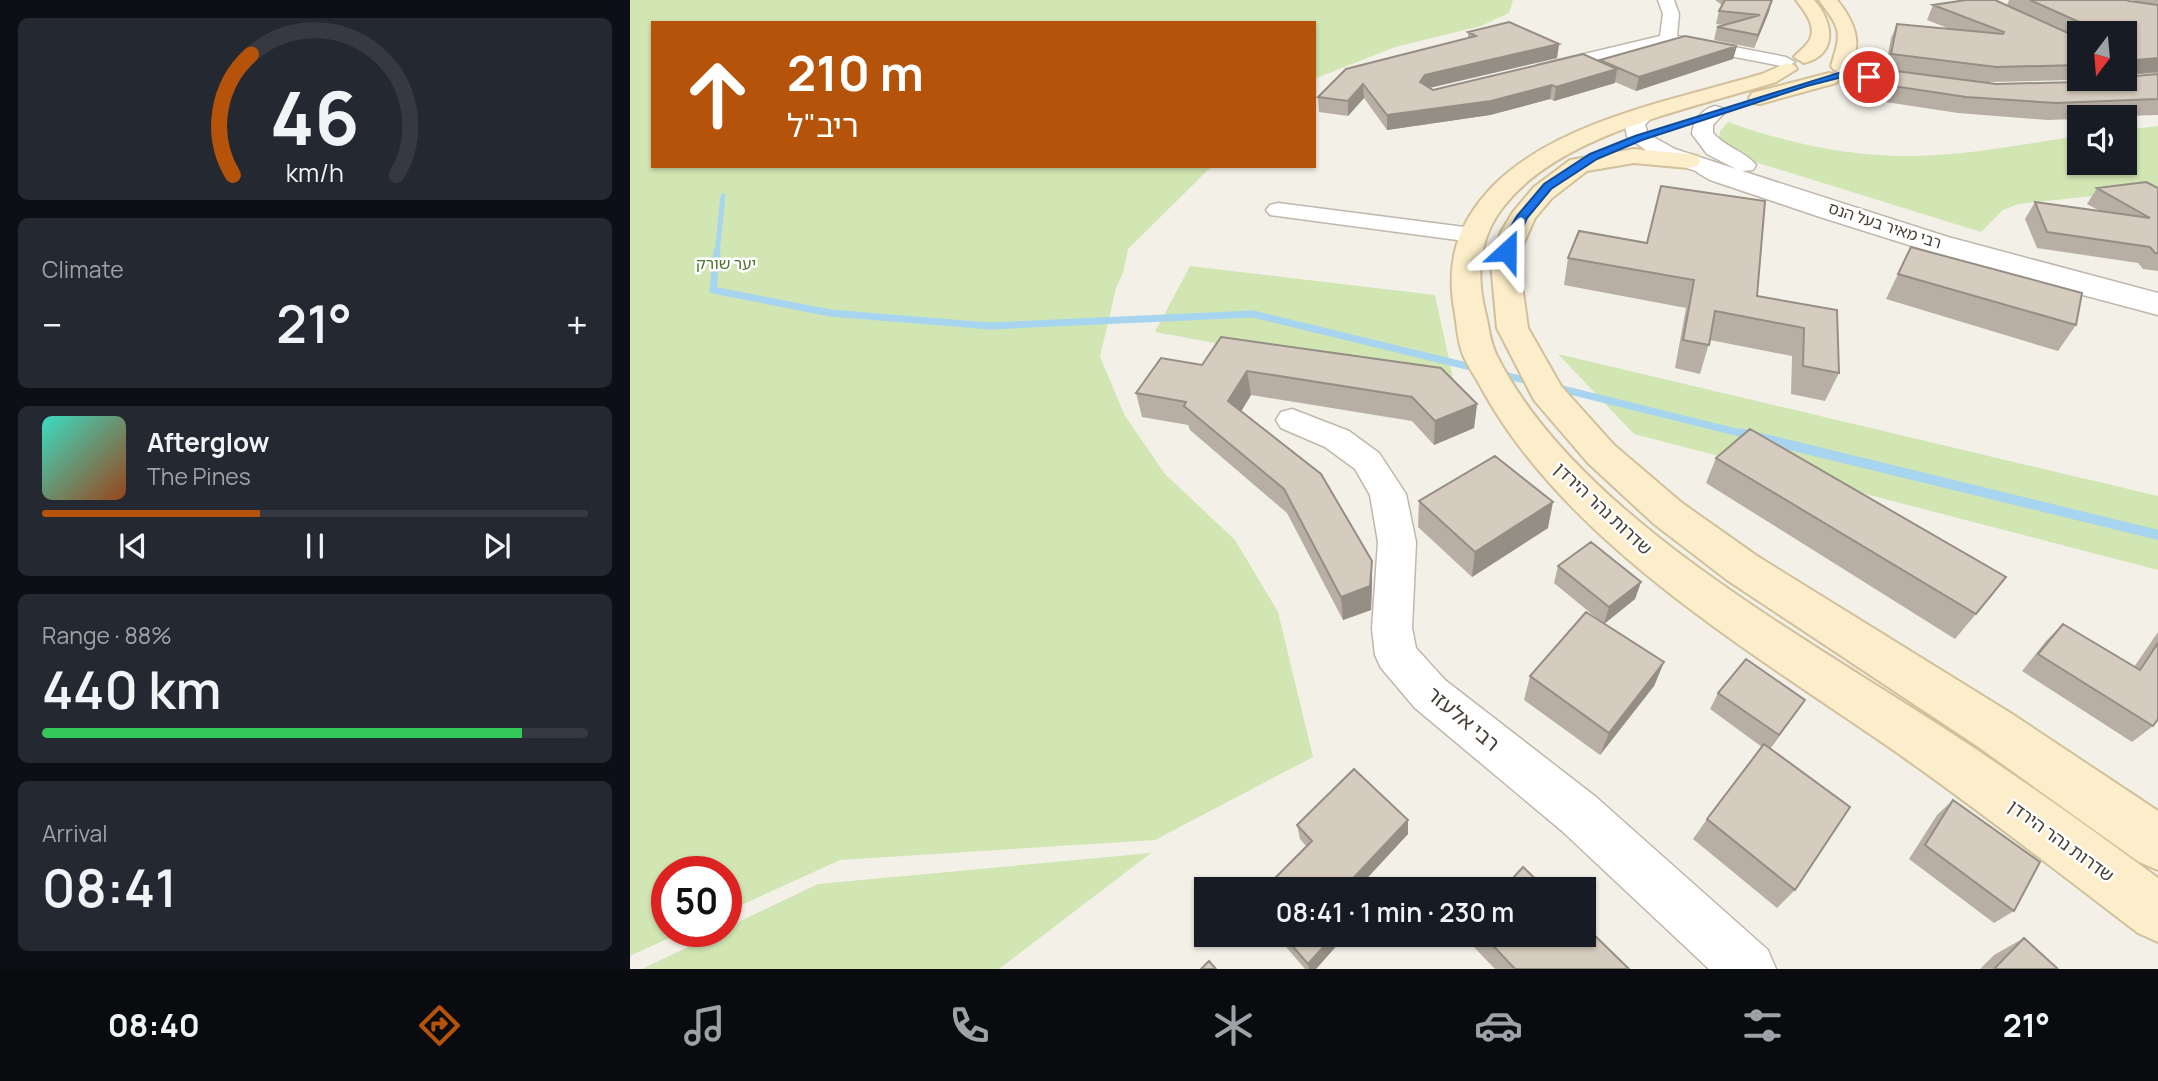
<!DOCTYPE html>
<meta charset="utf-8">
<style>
body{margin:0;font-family:Manrope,"Noto Sans Hebrew",sans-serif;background:#242831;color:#f1f3f6;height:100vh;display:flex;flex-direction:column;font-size:26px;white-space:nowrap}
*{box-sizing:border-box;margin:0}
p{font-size:23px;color:#9ea1a6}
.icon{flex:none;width:38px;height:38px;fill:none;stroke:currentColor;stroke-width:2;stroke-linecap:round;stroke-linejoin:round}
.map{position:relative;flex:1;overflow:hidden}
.panel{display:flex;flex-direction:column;gap:18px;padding:18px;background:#0d0f14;width:630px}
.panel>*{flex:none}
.hud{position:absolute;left:21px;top:21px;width:665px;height:147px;border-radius:0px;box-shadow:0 2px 5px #0004;background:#b45309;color:#fff;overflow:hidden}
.needle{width:46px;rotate:196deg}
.fabs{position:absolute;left:1437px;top:21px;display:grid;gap:14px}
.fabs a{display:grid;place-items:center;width:70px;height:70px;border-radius:0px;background:#171b24;box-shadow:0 2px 5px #0004;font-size:35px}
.speed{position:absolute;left:21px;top:856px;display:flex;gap:14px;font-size:35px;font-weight:700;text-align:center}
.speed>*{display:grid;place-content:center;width:91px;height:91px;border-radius:50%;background:#171b24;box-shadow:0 2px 5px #0004;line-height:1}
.speed .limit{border:10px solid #d22;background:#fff;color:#111}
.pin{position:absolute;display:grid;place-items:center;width:60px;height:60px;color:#fff;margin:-30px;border:4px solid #fff;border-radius:50%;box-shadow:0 2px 7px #0007}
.me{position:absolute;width:77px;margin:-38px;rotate:24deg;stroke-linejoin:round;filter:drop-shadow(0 0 5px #0008)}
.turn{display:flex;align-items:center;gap:24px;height:147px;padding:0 21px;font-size:32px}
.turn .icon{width:91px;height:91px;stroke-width:2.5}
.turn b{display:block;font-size:49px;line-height:60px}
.big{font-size:52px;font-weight:600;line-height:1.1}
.panel .widget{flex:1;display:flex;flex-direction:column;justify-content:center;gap:10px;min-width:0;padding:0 24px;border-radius:10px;background:#242831}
.panel .dial{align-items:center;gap:0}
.dial svg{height:182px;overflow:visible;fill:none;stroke:#363941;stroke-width:7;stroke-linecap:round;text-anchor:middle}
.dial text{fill:#f1f3f6;stroke:none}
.song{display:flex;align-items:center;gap:21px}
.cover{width:84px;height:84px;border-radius:10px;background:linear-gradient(135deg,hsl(170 70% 55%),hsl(20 70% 35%))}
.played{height:7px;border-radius:4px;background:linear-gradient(90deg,#b45309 40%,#363941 40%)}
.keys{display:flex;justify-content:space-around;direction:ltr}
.heat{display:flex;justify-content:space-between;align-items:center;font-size:38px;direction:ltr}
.charge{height:10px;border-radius:5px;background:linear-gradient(90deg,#34c759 88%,#363941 0)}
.trip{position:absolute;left:564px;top:877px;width:402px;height:70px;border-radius:0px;background:#171b24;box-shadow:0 2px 5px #0004;font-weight:600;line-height:70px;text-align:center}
.menu{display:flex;height:112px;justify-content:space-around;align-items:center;background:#090b0e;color:#9ea1a6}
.menu .icon{width:49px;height:49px}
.menu .on{color:#b45309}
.menu b{font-size:32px;color:#f1f3f6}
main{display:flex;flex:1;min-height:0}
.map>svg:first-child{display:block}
</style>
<main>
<section class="panel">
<div class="widget dial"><svg viewBox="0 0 100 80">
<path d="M14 69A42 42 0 1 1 86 69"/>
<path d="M14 69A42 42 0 0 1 22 16" stroke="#b45309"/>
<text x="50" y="56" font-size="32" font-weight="700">46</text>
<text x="50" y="72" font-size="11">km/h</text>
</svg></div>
<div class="widget"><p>Climate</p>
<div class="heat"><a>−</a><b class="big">21°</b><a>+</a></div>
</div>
<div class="widget">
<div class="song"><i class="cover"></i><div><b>Afterglow</b><p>The Pines</p></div></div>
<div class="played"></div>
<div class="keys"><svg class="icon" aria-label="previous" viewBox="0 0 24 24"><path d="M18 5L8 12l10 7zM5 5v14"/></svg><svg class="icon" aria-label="pause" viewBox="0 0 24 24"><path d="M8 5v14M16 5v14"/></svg><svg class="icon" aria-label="next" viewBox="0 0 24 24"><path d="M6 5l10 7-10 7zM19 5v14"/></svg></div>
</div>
<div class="widget"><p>Range · 88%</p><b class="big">440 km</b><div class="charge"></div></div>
<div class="widget"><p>Arrival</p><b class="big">08:41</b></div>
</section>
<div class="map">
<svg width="1528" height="969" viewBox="0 0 1528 969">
<rect width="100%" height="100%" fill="#f3f0e8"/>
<path fill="#d1e6b3" d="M0,0H883L879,13L851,26L765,47L684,79V23H23V166H582L498,249L493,273L486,288L470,357L495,416L535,474L605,540L648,612L683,757L525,840L210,860L96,912V872H37V931H54L0,956Z
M1098,122C1156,143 1221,157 1283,156C1338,155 1394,144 1449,136V163H1494L1495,130L1528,126V189L1388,204L1373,210L1351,232L1125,162L1103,151L1089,139L1090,131Z
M560,266L805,295L825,387L525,332Z
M928,354L1528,496V570L1004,434Z
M521,853L369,969H12L91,931H96V928L188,884Z"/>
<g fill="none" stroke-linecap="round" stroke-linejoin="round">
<path stroke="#a7d4ee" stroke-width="5" d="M87,253L93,196"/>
<path stroke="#a7d4ee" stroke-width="7" d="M87,251L83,290L200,313L360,326L623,314L849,369
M869,374L903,382
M924,387L1118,435"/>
<path stroke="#a7d4ee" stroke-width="10" d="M1111,433L1528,535"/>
<defs>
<path id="service" d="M1062,161H1070L1076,169L1088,176C1234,224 1379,270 1528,307V315L1355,269L1190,217L1080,180L1068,173L1060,163Z"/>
<path id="minor" d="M1028,0H1044L1049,14L1047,36L1156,57L1165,62L1156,67L1038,44L914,74L905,69L908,65L1030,36L1033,14Z
M1215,67L1301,80L1310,86L1301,92L1208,77L1206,73L1208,69Z
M1085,106L1092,108L1095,112L1083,125V133C1095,147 1116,152 1126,165L1123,170L1112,171L1318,237L1528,293V309L1300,247L1029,159L997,137L995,125L1003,115H1017L1020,119L1015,125L1018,134L1045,149L1106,169L1077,154L1062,134C1063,121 1072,109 1085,106Z
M648,203L842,228L851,230L854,235L851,240L842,242L640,215L636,210L640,205Z
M662,409L719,431L749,453L776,494L786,542L782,628L786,648L815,680L966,797L1138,950L1146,969H1079L932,831L785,708L751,668L745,655L742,628L748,542L740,495L725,469L695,447L651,428L646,420L651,412Z"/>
<path id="secondary" d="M1166,0H1184C1203,21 1209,54 1174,63L1164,57C1168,52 1172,50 1176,45C1190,30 1176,13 1166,0Z
M1189,0H1207C1225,22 1234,44 1218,70H1204L1201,66C1212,31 1211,30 1189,0Z
M1157,63L1164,65L1167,69L1146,82C1061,109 931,133 874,206C849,237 846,274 855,311C859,326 860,343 867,356C946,513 1168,633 1312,727C1386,775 1457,826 1528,878V942L1508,933C1431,874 1355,815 1276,759C1132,658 940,548 853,391C847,379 838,367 833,355C828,343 827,327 825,314C815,261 827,222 866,183C931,120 1048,99 1132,74Z
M1199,73L1206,75L1209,79L1206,83L1130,104L1122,103L1119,98L1122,93Z
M1004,149L1058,154L1067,156L1070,161L1067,166L1058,168L1004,163L957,171L922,198L905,218L892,247L889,264L898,328L931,386L984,445L1052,503L1127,556L1382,714L1528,811V870L1509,862L1347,746L1097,580L1024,524L958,463L904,400L867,328L861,264L871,232L883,212L904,187L940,160Z"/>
</defs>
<use href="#service" stroke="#bfb7ab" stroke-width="3"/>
<use href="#minor" stroke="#bfb7ab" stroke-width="3"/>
<use href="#secondary" stroke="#d1c09a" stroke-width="4"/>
<use href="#service" fill="#fff" fill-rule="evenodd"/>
<use href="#minor" fill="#fff" fill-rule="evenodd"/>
<use href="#secondary" fill="#fceeca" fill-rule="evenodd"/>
</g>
<path fill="#b7afa3" d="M1085,0H1142L1124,48L1084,40L1087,27L1095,25L1086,24L1089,11L1092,5Z
M1379,0H1528V73L1494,75V33H1449V79L1440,80L1358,82L1366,84L1449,82L1528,74V115L1449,117V119L1417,120L1328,113L1249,101L1252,86L1258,70L1255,69L1261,38L1267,24L1320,29L1297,20L1303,5H1377Z
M838,32L929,44L927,58L800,88L803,90L969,62L970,60L1107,46L1103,59L1006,91L985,82V83L924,101L920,99L860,115L757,130L734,98L718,116L689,112L688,97L838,38Z
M1467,188H1528V271L1513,269L1508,263L1407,248L1395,219L1405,202L1470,211L1457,204Z
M949,231L1127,296L1207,310L1209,373L1195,401L1161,394L1162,356L1080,340L1070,374L1045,368L1056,308L934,285L938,258Z
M1281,247L1446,325L1428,351L1256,299Z
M591,337L847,404L844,428L804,445L782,421L621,395L611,411L742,561V585L741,610L713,620L657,513L560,430L558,425L512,417L506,393L572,365Z
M1086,458L1346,614L1325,639L1076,483Z
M789,501L918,528L842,577L788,527Z
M928,566L1011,582L1005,599L974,624L1034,662L1024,686L970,755L894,700L900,676L969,620L924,583Z
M1433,624L1504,667L1528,632V719L1523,726L1502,742L1392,671L1416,641Z
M1088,693L1164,716L1140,749L1165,890L1147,908L1063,839L1077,819L1132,747L1080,709Z
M1323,800L1384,911L1364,923L1279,859L1307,815Z
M778,820V834L727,889H634L676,846L670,839L667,825Z
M645,934H717L686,969H675Z
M840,934H954L999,969H865L838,941Z
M1394,938L1428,969H1350L1364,955Z"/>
<path fill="#958e85" d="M1142,0L1139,12L1124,48L1128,35Z
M929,44L927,58L794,89L790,82L795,75Z
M1107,46L1103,59L1006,91L1009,77Z
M1528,58V72L1494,75V61Z
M1449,65V79H1458L1440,80Z
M987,69L985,83L924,101L926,87Z
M733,84L734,98L718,116V101Z
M922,85L920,99L860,115L757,130V115Z
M617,371L621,395L603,425L598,401Z
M847,404L844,428L804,445L805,421Z
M923,502L918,528L842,577L845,552Z
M742,561V585L741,610L713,620L711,597Z
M1011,582L1005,599L974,624L979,607Z
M1034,662L1024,686L970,755L979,733Z
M1175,700L1164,716L1138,751L1149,735Z
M778,820V834L727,889H713Z
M705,934H717L686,969H679L678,964Z"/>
<path fill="#d5cbbe" stroke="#958e85" stroke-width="2" d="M1095,0H1142L1128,35L1087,27L1130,15L1089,11Z
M1336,0H1365L1449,38V65L1366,67L1261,54L1267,24L1373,34L1374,32L1303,5Z
M1400,0H1497L1499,1L1528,5V58L1494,61V33H1458V26Z
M879,22L929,44L795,75L790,82L803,90L953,54L987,69L926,87L922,85L861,101L757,115L733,84L718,101L688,97L716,69L846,36L838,32Z
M1055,36L1107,46L1009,77L970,60Z
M1258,70L1366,84L1449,82L1479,79H1494V77L1528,74V99L1426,103L1336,97L1256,85Z
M1516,182L1528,188V253H1525L1520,247L1417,232L1405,202L1520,218L1467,188Z
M1031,186L1135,201L1127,296L1207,310L1209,373L1173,366L1174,328L1085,311L1079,345L1053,340L1064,280L938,258L949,231L1017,243Z
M1281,247L1452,293L1446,325L1268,274Z
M591,337L811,368L847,404L805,421L782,397L617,371L598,401L691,474L742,561L740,586L711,597L654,489L554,406L556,402L506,393L531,358L572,365Z
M1120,429L1376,577L1346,614L1086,458Z
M865,456L923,502L845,552L789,501Z
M961,542L1011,582L979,607L928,566Z
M956,612L1034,662L979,733L900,676Z
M1433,624L1510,670L1528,643V719L1523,726L1408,654Z
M1116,659L1175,700L1149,735L1088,693Z
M1134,744L1220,807L1165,890L1077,819Z
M724,769L778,820L713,889H634L682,841L667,825Z
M1323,800L1410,862L1384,911L1295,845Z
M893,867L916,889H873Z
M954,925L999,969H885L852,934H954Z
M652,934H705L678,964Z
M1394,938L1428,969H1364Z
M579,961L586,969H571Z"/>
<path fill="#1a73e8" stroke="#114b97" stroke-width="2" d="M1215,71L1243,77L1239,80L1216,76L1177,86L1012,140L967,159L921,189L897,218L881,254L871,251L877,233L887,216L914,184L960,154L1005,136Z"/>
<g text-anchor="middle" stroke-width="5" stroke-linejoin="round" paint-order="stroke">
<g font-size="16" fill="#474037" stroke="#fff">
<text transform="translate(1255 225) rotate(18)" y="6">רבי מאיר בעל הנס</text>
</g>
<g font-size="16" fill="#4c772c" stroke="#fff">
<text x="96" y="269">יער שורק</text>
</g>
<g font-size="18" fill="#474037" stroke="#fff">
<text transform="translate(973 509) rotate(43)" y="6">שדרות נהר הירדן</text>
<text transform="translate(1431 841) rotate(36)" y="6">שדרות נהר הירדן</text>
</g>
<g font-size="21" fill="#474037" stroke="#fff">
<text transform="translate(833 719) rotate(40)" y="7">רבי אלעזר</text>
</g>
</g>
</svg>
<div class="fabs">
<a><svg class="needle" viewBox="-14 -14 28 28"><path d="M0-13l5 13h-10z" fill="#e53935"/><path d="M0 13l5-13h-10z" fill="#9ea1a6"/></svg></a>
<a><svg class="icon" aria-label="sound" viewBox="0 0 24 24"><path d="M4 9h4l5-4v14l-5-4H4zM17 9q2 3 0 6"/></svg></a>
</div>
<div class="speed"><div class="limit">50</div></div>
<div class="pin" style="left:1239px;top:77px;background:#d93025"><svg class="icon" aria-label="arrive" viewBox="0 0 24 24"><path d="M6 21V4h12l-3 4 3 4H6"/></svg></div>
<svg class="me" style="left:877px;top:251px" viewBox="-20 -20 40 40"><path d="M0-17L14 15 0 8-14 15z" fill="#1a73e8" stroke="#fff" stroke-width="4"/></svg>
<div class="trip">08:41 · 1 min · 230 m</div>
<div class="hud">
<div class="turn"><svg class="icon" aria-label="ahead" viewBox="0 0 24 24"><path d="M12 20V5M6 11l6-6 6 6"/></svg><div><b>210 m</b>ריב&quot;ל</div></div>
</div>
</div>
</main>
<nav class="menu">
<b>08:40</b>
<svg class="icon on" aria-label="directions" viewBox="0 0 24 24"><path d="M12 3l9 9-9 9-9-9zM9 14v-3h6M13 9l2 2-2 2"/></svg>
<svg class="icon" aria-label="music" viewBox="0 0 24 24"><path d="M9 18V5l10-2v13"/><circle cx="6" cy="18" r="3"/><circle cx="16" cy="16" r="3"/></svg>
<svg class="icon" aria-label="phone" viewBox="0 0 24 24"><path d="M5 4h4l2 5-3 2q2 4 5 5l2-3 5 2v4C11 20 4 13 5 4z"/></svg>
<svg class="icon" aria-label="climate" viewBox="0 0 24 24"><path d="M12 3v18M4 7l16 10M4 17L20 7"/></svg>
<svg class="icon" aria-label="car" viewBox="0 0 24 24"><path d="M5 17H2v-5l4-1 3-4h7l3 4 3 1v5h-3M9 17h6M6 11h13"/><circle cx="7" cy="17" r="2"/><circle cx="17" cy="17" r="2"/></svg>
<svg class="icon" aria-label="filters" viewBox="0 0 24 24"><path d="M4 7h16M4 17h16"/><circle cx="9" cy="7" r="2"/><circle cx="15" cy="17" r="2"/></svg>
<b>21°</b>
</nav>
